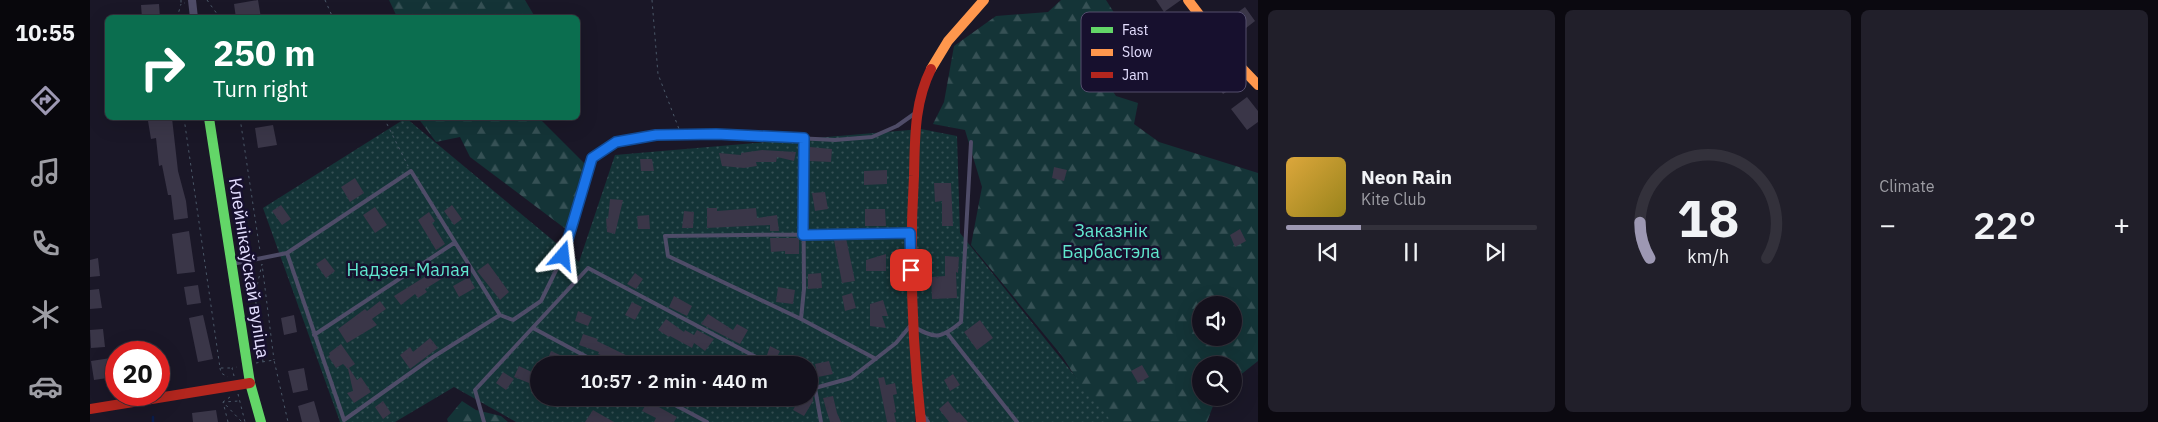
<!DOCTYPE html>
<meta charset="utf-8">
<style>
body{margin:0;font-family:"IBM Plex Sans",sans-serif;background:#211f2a;color:#f1f3f6;height:100vh;display:flex;flex-direction:column;font-size:19px;white-space:nowrap}
*{box-sizing:border-box;margin:0}
p{font-size:16px;color:#9d9da4}
.icon{flex:none;width:28px;height:28px;fill:none;stroke:currentColor;stroke-width:2;stroke-linecap:round;stroke-linejoin:round}
.map{position:relative;flex:1;overflow:hidden}
.side{display:flex;flex-direction:column;gap:10px;padding:10px;background:#0b0910;width:900px}
.side>*{flex:none}
.top-card{position:absolute;left:15px;top:15px;width:475px;height:105px;border-radius:8px;box-shadow:0 5px 20px #0002,0 0 0 1px #33313b;background:#0b6e4f;color:#fff;overflow:hidden}
.buttons{position:absolute;left:1102px;top:296px;display:grid;gap:10px}
.buttons a{display:grid;place-items:center;width:50px;height:50px;border-radius:50%;background:#14111d;box-shadow:0 5px 20px #0002,0 0 0 1px #33313b;font-size:25px}
.speed{position:absolute;left:15px;top:341px;display:flex;gap:10px;font-size:25px;font-weight:700;text-align:center}
.speed>*{display:grid;place-content:center;width:65px;height:65px;border-radius:50%;background:#14111d;box-shadow:0 5px 20px #0002,0 0 0 1px #33313b;line-height:1}
.speed .limit{border:8px solid #d22;background:#fff;color:#111}
.pin{position:absolute;display:grid;place-items:center;width:42px;height:42px;color:#fff;margin:-21px;border-radius:10px;box-shadow:0 2px 8px #0006}
.me{position:absolute;width:55px;margin:-28px;rotate:17deg;stroke-linejoin:round;filter:drop-shadow(0 0 4px #0008)}
.turn{display:flex;align-items:center;gap:18px;height:105px;padding:0 25px;font-size:22px}
.turn .icon{width:65px;height:65px;stroke-width:2.5}
.turn b{display:block;font-size:35px;line-height:42px}
.big{font-size:38px;font-weight:600;line-height:1.1}
.side .widget{flex:1;display:flex;flex-direction:column;justify-content:center;gap:8px;min-width:0;padding:0 18px;border-radius:8px;background:#211f2a}
.side .dial{align-items:center;gap:0}
.dial svg{height:130px;overflow:visible;fill:none;stroke:#33313b;stroke-width:7;stroke-linecap:round;text-anchor:middle}
.dial text{fill:#f1f3f6;stroke:none}
.song{display:flex;align-items:center;gap:15px}
.cover{width:60px;height:60px;border-radius:8px;background:linear-gradient(135deg,hsl(40 70% 55%),hsl(50 70% 35%))}
.played{height:5px;border-radius:2px;background:linear-gradient(90deg,#9d98b3 30%,#33313b 30%)}
.keys{display:flex;justify-content:space-around;direction:ltr}
.heat{display:flex;justify-content:space-between;align-items:center;font-size:28px;direction:ltr}
.side .tiles{flex:1;display:grid;gap:10px;grid-template-columns:repeat(3,1fr)}
.trip{position:absolute;left:440px;top:356px;width:288px;height:50px;border-radius:25px;background:#14111d;box-shadow:0 5px 20px #0002,0 0 0 1px #33313b;font-weight:600;line-height:50px;text-align:center}
main{display:flex;flex:1;min-height:0}
.tabs{display:flex;flex-direction:column;width:90px;justify-content:space-around;align-items:center;background:#08070c;color:#9d9da4}
.tabs .icon{width:35px;height:35px}
.tabs .selected{color:#9d98b3}
.tabs b{font-size:22px;color:#f1f3f6}
.map>svg:first-child{display:block}
</style>
<main>
<nav class="tabs">
<b>10:55</b>
<svg class="icon selected" aria-label="directions" viewBox="0 0 24 24"><path d="M12 3l9 9-9 9-9-9zM9 14v-3h6M13 9l2 2-2 2"/></svg>
<svg class="icon" aria-label="music" viewBox="0 0 24 24"><path d="M9 18V5l10-2v13"/><circle cx="6" cy="18" r="3"/><circle cx="16" cy="16" r="3"/></svg>
<svg class="icon" aria-label="phone" viewBox="0 0 24 24"><path d="M5 4h4l2 5-3 2q2 4 5 5l2-3 5 2v4C11 20 4 13 5 4z"/></svg>
<svg class="icon" aria-label="climate" viewBox="0 0 24 24"><path d="M12 3v18M4 7l16 10M4 17L20 7"/></svg>
<svg class="icon" aria-label="car" viewBox="0 0 24 24"><path d="M5 17H2v-5l4-1 3-4h7l3 4 3 1v5h-3M9 17h6M6 11h13"/><circle cx="7" cy="17" r="2"/><circle cx="17" cy="17" r="2"/></svg>
</nav>
<div class="map">
<svg width="1168" height="422" viewBox="0 0 1168 422">
<defs>
<pattern id="forest-firs" width="22" height="20" patternUnits="userSpaceOnUse" patternTransform="scale(1.25)"><rect width="22" height="20" fill="#143437"/><path d="M5 1l3.5 6h-7zM16 11l3.5 6h-7z" fill="#365155"/></pattern>
<pattern id="garden-dots" width="8" height="8" patternUnits="userSpaceOnUse" patternTransform="scale(1.25)"><rect width="8" height="8" fill="#143437"/><path d="M2 2h.1M6 6h.1" fill="none" stroke="#365155" stroke-width="1.8" stroke-linecap="round"/></pattern>
</defs>
<rect width="100%" height="100%" fill="#1a1727"/>
<path fill="url(#forest-firs)" fill-rule="evenodd" d="M299,0H435L445,17H307Z
M971,0H1016L1033,27L1014,78L1026,96L1048,103L1044,124L1069,142L1168,173V361L1144,380V365H1111V398H1126L1117,422H1014L972,356L881,245L892,187L875,130L843,124L854,102L864,46L906,16L958,12ZM1111,305H1144V338H1111Z
M328,118H449L499,168L477,230L380,157L370,137L346,142Z
M372,401L386,410L411,416L418,422H358L357,419Z"/>
<path fill="url(#garden-dots)" fill-rule="evenodd" d="M316,118L489,262L525,155L831,129L867,136L870,233L1022,422H830L825,415V422H426L364,387L305,422H250L173,208ZM449,365H719V398H449Z"/>
<g fill="none" stroke-linecap="round" stroke-linejoin="round">
<path stroke="#0a1d4c" stroke-width="2.5" d="M63,417V422"/>
</g>
<path fill="#3a3648" d="M168,0L171,18H146L144,4Z
M1066,0H1091L1074,12Z
M69,4L70,18H52L51,5Z
M1155,7L1165,21L1151,32L1140,18Z
M1136,70L1147,85L1133,94L1122,79Z
M1157,97L1168,111V122L1157,130L1141,109Z
M82,118L88,171L96,201L98,218L84,220L81,195H78L72,165L69,166L66,138L61,139L58,121Z
M183,125L187,145L168,148L165,128Z
M720,147L742,149L741,162L719,161Z
M672,150L706,152L704,161L687,157L686,162H666L667,166L654,168L632,166L629,153L651,155V153Z
M550,159H562L564,171H551Z
M964,167L977,170L974,181L962,178Z
M797,170V184L774,185V171Z
M265,178L274,193L260,202L251,187Z
M844,183H861L863,226H852V201L845,202Z
M735,192L738,209L725,211L722,193Z
M520,199L533,200L525,234L517,232L516,218L518,219Z
M191,205L201,219L192,225L182,211Z
M362,205L372,219L364,225L354,211Z
M285,207L297,225L285,233L273,215Z
M617,208H627V211L666,208L667,218L687,215L689,231H680V225L617,228Z
M775,209H795L796,226H775Z
M594,211L604,212L603,228H592Z
M339,212L345,221L342,223L355,244L346,250L328,220Z
M559,215L560,229H548L547,216Z
M1150,229L1156,241L1145,247L1140,235Z
M99,231L105,272L87,274L82,234Z
M680,238H709V254H695V251L681,252Z
M756,238L765,281L752,283L744,240Z
M796,254V271H776V260Z
M855,256L869,257L868,273L866,272L867,298L842,299L841,277L855,276Z
M8,258L10,276L0,277V260Z
M235,258L245,271L236,278L226,264Z
M398,263L419,292L410,300L387,271Z
M346,267L353,278L335,289L337,292L328,298L325,294L311,305L304,296L336,276L335,274Z
M545,273L553,279L546,289L537,284Z
M731,273L732,288L718,289V274Z
M379,277L385,288L369,297L363,286Z
M108,285L111,303L97,305L94,287Z
M688,287L705,290L703,304L686,302Z
M9,289L12,308L0,309V290Z
M762,293L766,308L755,311L752,296Z
M584,296L602,306L597,316L579,307Z
M793,300L798,316H792L796,328L780,326V304Z
M290,301L296,309L282,319L287,325L257,343L248,329L275,309L277,311Z
M542,302L552,307L545,320L535,315Z
M488,311L502,317L498,326L485,321Z
M618,314L643,330L647,324L658,330L650,344L611,324Z
M113,315L123,359L108,362L99,318Z
M204,315L207,332L194,335L191,318Z
M576,319L594,332L595,330L604,335L607,330L624,339L615,351L604,343L602,348L580,336L579,337L568,330Z
M890,320L903,338L887,350L874,332Z
M13,329L15,347L1,348L0,330Z
M493,334L508,339L507,341L544,359L541,365H527L528,362L508,354L509,352L489,345Z
M340,338L348,348L320,369L310,355L320,347L323,352Z
M251,344L265,364L259,368L267,380L271,377L281,392L264,403L257,393L263,391L258,369L253,364L246,368L238,356L240,355L239,353Z
M680,346L690,351L684,363L676,358Z
M461,351L470,355L490,365H461L456,363Z
M21,358L24,377L4,380L1,361Z
M739,361L743,374L728,377L725,364Z
M1052,365L1059,377L1048,383L1041,371Z
M429,366L444,373L439,383L424,377Z
M214,368L218,390L203,393L198,371Z
M413,372L424,379L416,390L406,383Z
M863,374L870,385L860,391L854,380Z
M794,377L796,385L805,383L807,394L803,395L806,412L804,413L806,422H797L788,378Z
M743,396L747,413L751,422H740L736,409L733,398Z
M710,398H723V401L714,416L703,410Z
M224,401L230,422H212L208,406Z
M293,401L301,413L293,419L285,407Z
M558,401L587,417L584,422H564L566,418L552,411Z
M858,401L867,413L869,412L878,422H859L849,409Z
M126,410L128,422H103L102,413Z
M503,410L524,422H495Z"/>
<g fill="none" stroke-linecap="round" stroke-linejoin="round">
<path stroke="#4a5868" stroke-width="1" stroke-dasharray="2.5 4" stroke-linecap="butt" d="M91,0V3H95
M117,0L130,18
M235,0L243,18
M562,0L568,74L589,129
M87,18L91,4
M94,118L130,368H142
M150,118L170,251
M294,118L318,166
M173,362L165,295L172,264L184,360
M166,363L184,360L198,422
M130,368L131,373L138,377
M144,376L142,368L147,367
M148,394L155,422
M140,397L133,402L152,422
M138,422L133,402L149,401"/>
<path stroke="#4f4c68" stroke-width="4" d="M142,264L197,253
M410,315L343,357L254,420L197,253L321,171L410,315L423,320L451,301L473,256L502,158L526,142L566,135H591L626,134L745,140L782,137L807,126L824,114
M711,319L714,289L713,138
M443,328L512,365
M857,333L927,422
M224,335L364,243
M786,359L711,319L578,256L575,236L820,233
M719,385L725,388L761,378L806,343L821,325C844,339 850,340 871,322L881,142
M725,388L731,422
M572,398L617,422
M833,415L838,422
M394,422L385,390L498,268L681,365"/>
<path stroke="#4f4c68" stroke-width="8" d="M102,0L104,18"/>
<path stroke="#63d668" stroke-width="10" d="M119,118L160,383L171,422"/>
<path stroke="#ff974d" stroke-width="10" d="M1098,0L1143,59L1168,85
M841,69L858,41L894,0"/>
<path stroke="#b3261e" stroke-width="10" d="M0,409L160,383
M831,422C822,340 819,258 824,176C825,139 824,103 841,69"/>
</g>
<g fill="none" stroke-linecap="round" stroke-linejoin="round">
<defs>
<path id="route" d="M473,256L502,158L526,142L566,135L626,134L714,138L713,235L820,233L821,270"/>
</defs>
<use href="#route" stroke="#114b97" stroke-width="12"/>
<use href="#route" stroke="#1a73e8" stroke-width="9"/>
</g>
<g text-anchor="middle" stroke-width="5" stroke-linejoin="round" paint-order="stroke">
<g font-size="18" fill="#61e8cf" stroke="#17102e">
<text x="1021" y="237">Заказнік<tspan x="1021" dy="21">Барбастэла</tspan></text>
<text x="318" y="276">Надзея-Малая</text>
</g>
<g font-size="18" fill="#e4deff" stroke="#17102e">
<text transform="translate(159 268) rotate(81)" y="6">Клейнікаўскай вуліца</text>
</g>
</g>
<rect x="991" y="12" width="165" height="80" rx="8" fill="#17102e" stroke="#544e6d" stroke-width="1"/>
<rect x="1001" y="27" width="22" height="6" fill="#63d668"/>
<rect x="1001" y="49" width="22" height="7" fill="#ff974d"/>
<rect x="1001" y="72" width="22" height="6" fill="#b3261e"/>
<g font-size="14" fill="#e4deff">
<text x="1032" y="35">Fast</text>
<text x="1032" y="57">Slow</text>
<text x="1032" y="80">Jam</text>
</g>
</svg>
<div class="buttons">
<a><svg class="icon" aria-label="sound" viewBox="0 0 24 24"><path d="M4 9h4l5-4v14l-5-4H4zM17 9q2 3 0 6"/></svg></a>
<a><svg class="icon" aria-label="search" viewBox="0 0 24 24"><circle cx="10" cy="10" r="6"/><path d="M15 15l6 6"/></svg></a>
</div>
<div class="speed"><div class="limit">20</div></div>
<div class="pin" style="left:821px;top:270px;background:#d93025"><svg class="icon" aria-label="arrive" viewBox="0 0 24 24"><path d="M6 21V4h12l-3 4 3 4H6"/></svg></div>
<svg class="me" style="left:473px;top:256px" viewBox="-20 -20 40 40"><path d="M0-17L14 15 0 8-14 15z" fill="#1a73e8" stroke="#fff" stroke-width="4"/></svg>
<div class="trip">10:57 · 2 min · 440 m</div>
<div class="top-card">
<div class="turn"><svg class="icon" aria-label="right" viewBox="0 0 24 24"><path d="M7 20v-9h11M14 6l5 5-5 5"/></svg><div><b>250 m</b>Turn right</div></div>
</div>
</div>
<section class="side">
<div class="tiles">
<div class="widget">
<div class="song"><i class="cover"></i><div><b>Neon Rain</b><p>Kite Club</p></div></div>
<div class="played"></div>
<div class="keys"><svg class="icon" aria-label="previous" viewBox="0 0 24 24"><path d="M18 5L8 12l10 7zM5 5v14"/></svg><svg class="icon" aria-label="pause" viewBox="0 0 24 24"><path d="M8 5v14M16 5v14"/></svg><svg class="icon" aria-label="next" viewBox="0 0 24 24"><path d="M6 5l10 7-10 7zM19 5v14"/></svg></div>
</div>
<div class="widget dial"><svg viewBox="0 0 100 80">
<path d="M14 69A42 42 0 1 1 86 69"/>
<path d="M14 69A42 42 0 0 1 8 47" stroke="#9d98b3"/>
<text x="50" y="56" font-size="32" font-weight="700">18</text>
<text x="50" y="72" font-size="11">km/h</text>
</svg></div>
<div class="widget"><p>Climate</p>
<div class="heat"><a>−</a><b class="big">22°</b><a>+</a></div>
</div>
</div>
</section>
</main>
